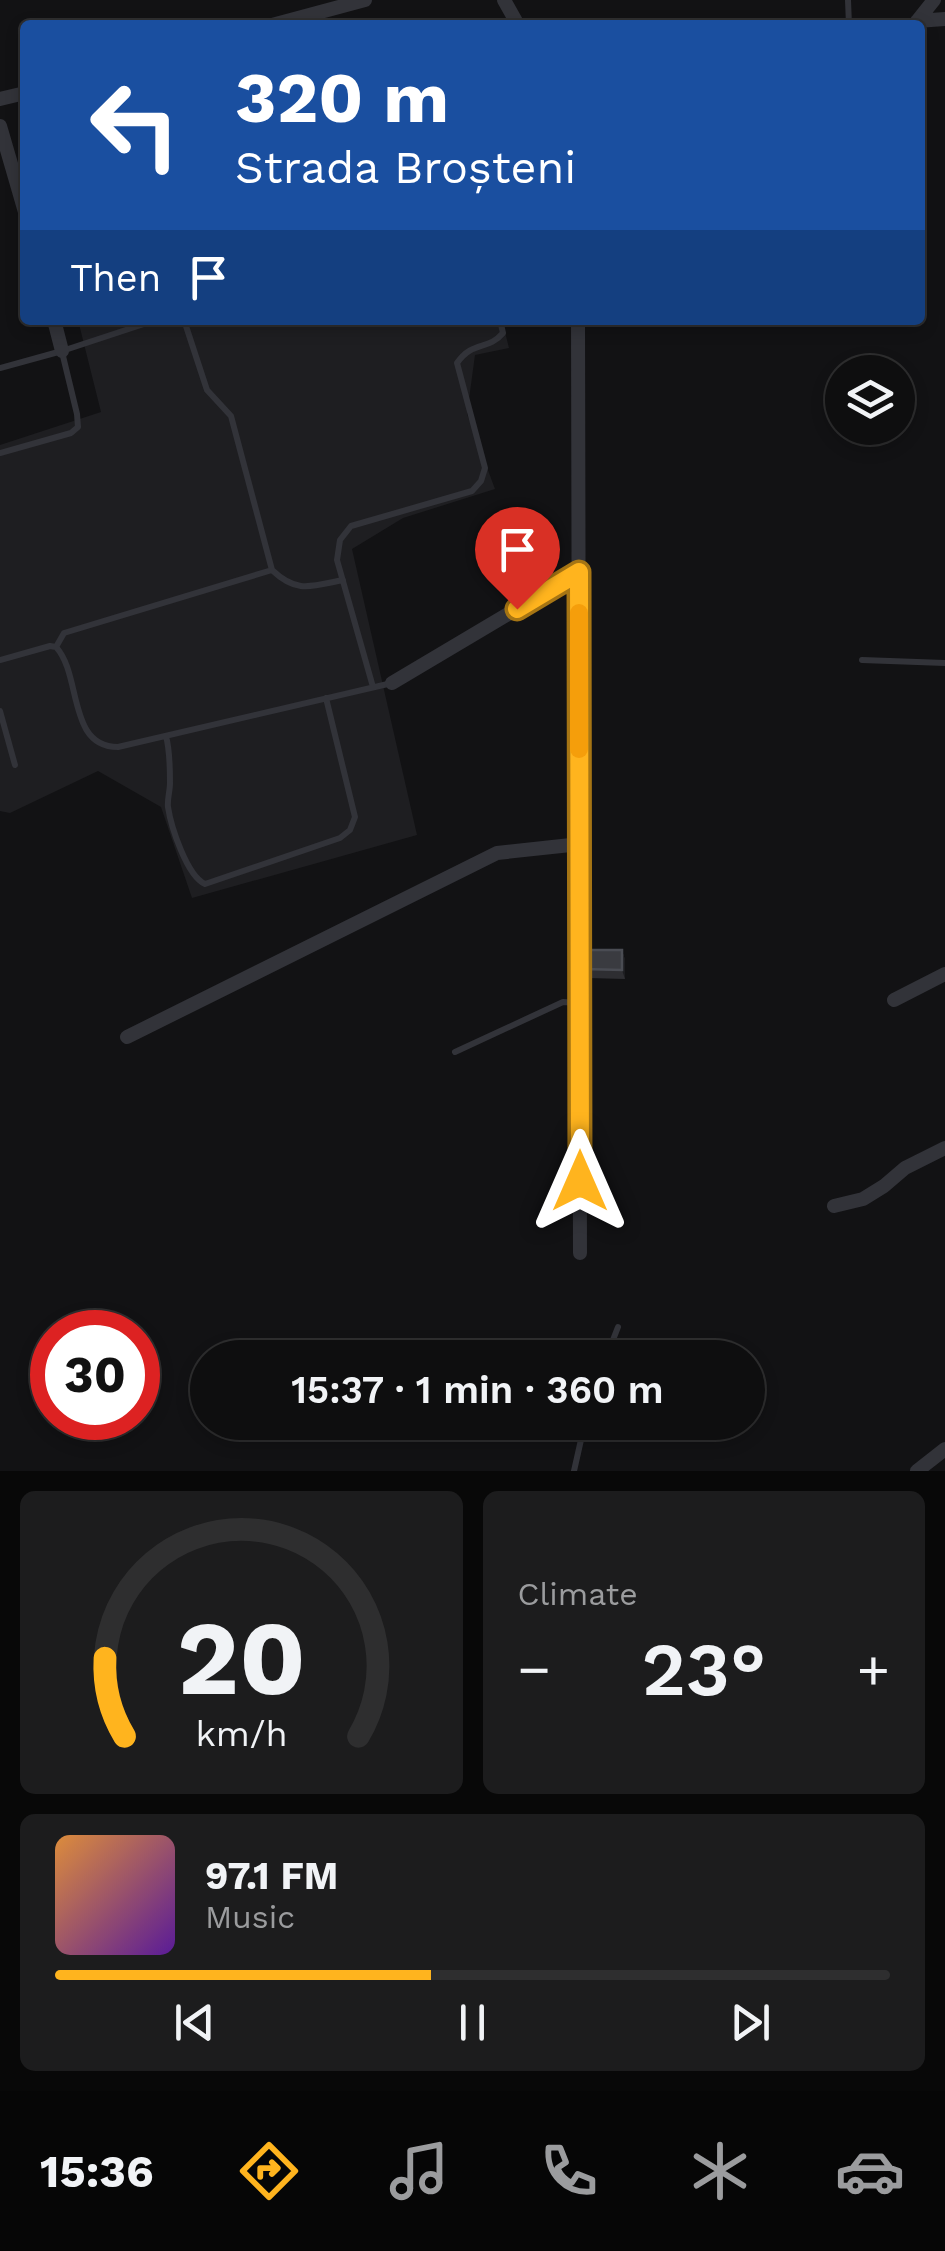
<!DOCTYPE html>
<meta charset="utf-8">
<style>
body{margin:0;font-family:"Work Sans",sans-serif;background:#1c1c1d;color:#f1f3f6;height:100vh;display:flex;flex-direction:column;font-size:38px;white-space:nowrap}
*{box-sizing:border-box;margin:0}
p{font-size:32px;color:#9b9c9e}
.icon{flex:none;width:55px;height:55px;fill:none;stroke:currentColor;stroke-width:2;stroke-linecap:round;stroke-linejoin:round}
.map{position:relative;height:1471px;overflow:hidden}
.details{display:flex;flex-direction:column;gap:20px;padding:20px;background:#080808;flex:1}
.details>*{flex:none}
.banner{position:absolute;left:20px;top:20px;width:905px;height:305px;border-radius:10px;box-shadow:0 5px 15px #0003,0 0 0 2px #2e2e2f;background:#1a4fa0;color:#fff;overflow:hidden}
.controls{position:absolute;left:825px;top:355px;display:grid;gap:20px}
.controls a{display:grid;place-items:center;width:90px;height:90px;border-radius:50%;background:#0e0e0f;box-shadow:0 5px 15px #0003,0 0 0 2px #2e2e2f;font-size:50px}
.speed{position:absolute;left:30px;top:1310px;display:flex;gap:20px;font-size:50px;font-weight:700;text-align:center}
.speed>*{display:grid;place-content:center;width:130px;height:130px;border-radius:50%;background:#0e0e0f;box-shadow:0 5px 15px #0003,0 0 0 2px #2e2e2f;line-height:1}
.speed .limit{border:15px solid #d22;background:#fff;color:#111}
.pin{position:absolute;display:grid;place-items:center;width:85px;height:85px;color:#fff;margin:-102px -42px;border-radius:50% 50% 50% 0;rotate:-45deg;box-shadow:0 0 10px #0007}
.pin .icon{rotate:45deg}
.me{position:absolute;width:110px;margin:-55px;rotate:0deg;stroke-linejoin:round;filter:drop-shadow(0 0 8px #0008)}
.turn{display:flex;align-items:center;gap:35px;height:210px;padding:0 50px;font-size:45px}
.turn .icon{width:130px;height:130px;stroke-width:2.5}
.turn b{display:block;font-size:70px;line-height:85px}
.then{display:flex;align-items:center;height:95px;padding:0 50px;background:#0003;gap:20px;font-size:38px}
.big{font-size:75px;font-weight:600;line-height:1.1}
.details .card{flex:1;display:flex;flex-direction:column;justify-content:center;gap:15px;min-width:0;padding:0 35px;border-radius:15px;background:#1c1c1d}
.details .dial{align-items:center;gap:0}
.dial svg{height:260px;overflow:visible;fill:none;stroke:#2e2e2f;stroke-width:7;stroke-linecap:round;text-anchor:middle}
.dial text{fill:#f1f3f6;stroke:none}
.song{display:flex;align-items:center;gap:30px}
.cover{width:120px;height:120px;border-radius:15px;background:linear-gradient(135deg,hsl(30 70% 55%),hsl(270 70% 35%))}
.played{height:10px;border-radius:5px;background:linear-gradient(90deg,#ffb41e 45%,#2e2e2f 45%)}
.keys{display:flex;justify-content:space-around;direction:ltr}
.heat{display:flex;justify-content:space-between;align-items:center;font-size:55px;direction:ltr}
.details .tiles{flex:1;display:grid;gap:20px;grid-template-columns:1fr 1fr}
.card:last-child{grid-column:span 2}
.trip{position:absolute;left:190px;top:1340px;width:575px;height:100px;border-radius:50px;background:#0e0e0f;box-shadow:0 5px 15px #0003,0 0 0 2px #2e2e2f;font-weight:600;line-height:100px;text-align:center}
.tab-bar{display:flex;height:160px;justify-content:space-around;align-items:center;background:#060606;color:#9b9c9e}
.tab-bar .icon{width:70px;height:70px}
.tab-bar .current{color:#ffb41e}
.tab-bar b{font-size:45px;color:#f1f3f6}
.map>svg:first-child{display:block}
</style>
<div class="map">
<svg width="945" height="1471" viewBox="0 0 945 1471">
<rect width="100%" height="100%" fill="#121214"/>
<path fill="#1e1e21" d="M78,320H502L509,348L475,355L467,414L495,489L403,518L352,549L417,835L192,898L161,807L98,771L10,813L0,811V445L101,412Z"/>
<g fill="none" stroke-linecap="round" stroke-linejoin="round">
<path stroke="#323339" stroke-width="6" d="M848,0L849,25
M184,320L207,390L231,416L272,570C297,594 312,586 343,580
M0,368L62,351L156,320
M0,453L71,433L78,427L77,414L62,352
M56,647L64,633L272,570
M0,660L50,646L56,647C82,675 67,747 118,747L392,683
M862,660L945,663
M373,687L337,560L340,540L351,526L472,491L481,481L485,468L457,363C473,340 488,351 503,333L500,320
M0,711L15,765
M166,736C170,751 170,768 170,783C170,791 167,800 168,807C171,827 187,876 205,884L340,838L350,830L355,817L326,698
M455,1052L563,1002L577,1003
M606,1358L618,1327
M574,1471L585,1422"/>
<path stroke="#323339" stroke-width="14" d="M504,0L518,25
M917,21L945,19
M272,25L365,0
M914,25L934,0
M0,99L25,93
M0,126L25,212
M54,320L62,351
M578,320L580,1253
M392,683L579,572
M894,1000L945,974
M127,1037L497,853L580,844
M834,1206L863,1199L884,1186L905,1168L945,1148
M917,1471L945,1449"/>
</g>
<path fill="#2e2e32" d="M622,950L625,960V979L588,978L584,969Z"/>
<path fill="#1d1d20" d="M622,950L625,960V979L622,970Z"/>
<path fill="#3a3b40" stroke="#4a4c53" stroke-width="2.5" d="M586,950H622V970L584,969Z"/>
<g fill="none" stroke-linecap="round" stroke-linejoin="round">
<defs>
<path id="route" d="M517,609L579,572L580,1181"/>
</defs>
<use href="#route" stroke="#a67514" stroke-width="25"/>
<use href="#route" stroke="#ffb41e" stroke-width="18"/>
<path stroke="#f59e0b" stroke-width="18" d="M579,613V749"/>
</g>
</svg>
<div class="controls">
<a><svg class="icon" aria-label="layers" viewBox="0 0 24 24"><path d="M12 4l9 5-9 5-9-5zM3 14l9 5 9-5"/></svg></a>
</div>
<div class="speed"><div class="limit">30</div></div>
<div class="pin" style="left:517px;top:609px;background:#d93025"><svg class="icon" aria-label="arrive" viewBox="0 0 24 24"><path d="M6 21V4h12l-3 4 3 4H6"/></svg></div>
<svg class="me" style="left:580px;top:1181px" viewBox="-20 -20 40 40"><path d="M0-17L14 15 0 8-14 15z" fill="#ffb41e" stroke="#fff" stroke-width="4"/></svg>
<div class="trip">15:37 · 1 min · 360 m</div>
<div class="banner">
<div class="turn"><svg class="icon" aria-label="left" viewBox="0 0 24 24"><path d="M17 20v-9H6M10 6l-5 5 5 5"/></svg><div><b>320 m</b>Strada Broșteni</div></div>
<div class="then">Then<svg class="icon" aria-label="arrive" viewBox="0 0 24 24"><path d="M6 21V4h12l-3 4 3 4H6"/></svg></div>
</div>
</div>
<section class="details">
<div class="tiles">
<div class="card dial"><svg viewBox="0 0 100 80">
<path d="M14 69A42 42 0 1 1 86 69"/>
<path d="M14 69A42 42 0 0 1 8 45" stroke="#ffb41e"/>
<text x="50" y="56" font-size="32" font-weight="700">20</text>
<text x="50" y="72" font-size="11">km/h</text>
</svg></div>
<div class="card"><p>Climate</p>
<div class="heat"><a>−</a><b class="big">23°</b><a>+</a></div>
</div>
<div class="card">
<div class="song"><i class="cover"></i><div><b>97.1 FM</b><p>Music</p></div></div>
<div class="played"></div>
<div class="keys"><svg class="icon" aria-label="previous" viewBox="0 0 24 24"><path d="M18 5L8 12l10 7zM5 5v14"/></svg><svg class="icon" aria-label="pause" viewBox="0 0 24 24"><path d="M8 5v14M16 5v14"/></svg><svg class="icon" aria-label="next" viewBox="0 0 24 24"><path d="M6 5l10 7-10 7zM19 5v14"/></svg></div>
</div>
</div>
</section>
<nav class="tab-bar">
<b>15:36</b>
<svg class="icon current" aria-label="directions" viewBox="0 0 24 24"><path d="M12 3l9 9-9 9-9-9zM9 14v-3h6M13 9l2 2-2 2"/></svg>
<svg class="icon" aria-label="music" viewBox="0 0 24 24"><path d="M9 18V5l10-2v13"/><circle cx="6" cy="18" r="3"/><circle cx="16" cy="16" r="3"/></svg>
<svg class="icon" aria-label="phone" viewBox="0 0 24 24"><path d="M5 4h4l2 5-3 2q2 4 5 5l2-3 5 2v4C11 20 4 13 5 4z"/></svg>
<svg class="icon" aria-label="climate" viewBox="0 0 24 24"><path d="M12 3v18M4 7l16 10M4 17L20 7"/></svg>
<svg class="icon" aria-label="car" viewBox="0 0 24 24"><path d="M5 17H2v-5l4-1 3-4h7l3 4 3 1v5h-3M9 17h6M6 11h13"/><circle cx="7" cy="17" r="2"/><circle cx="17" cy="17" r="2"/></svg>
</nav>
